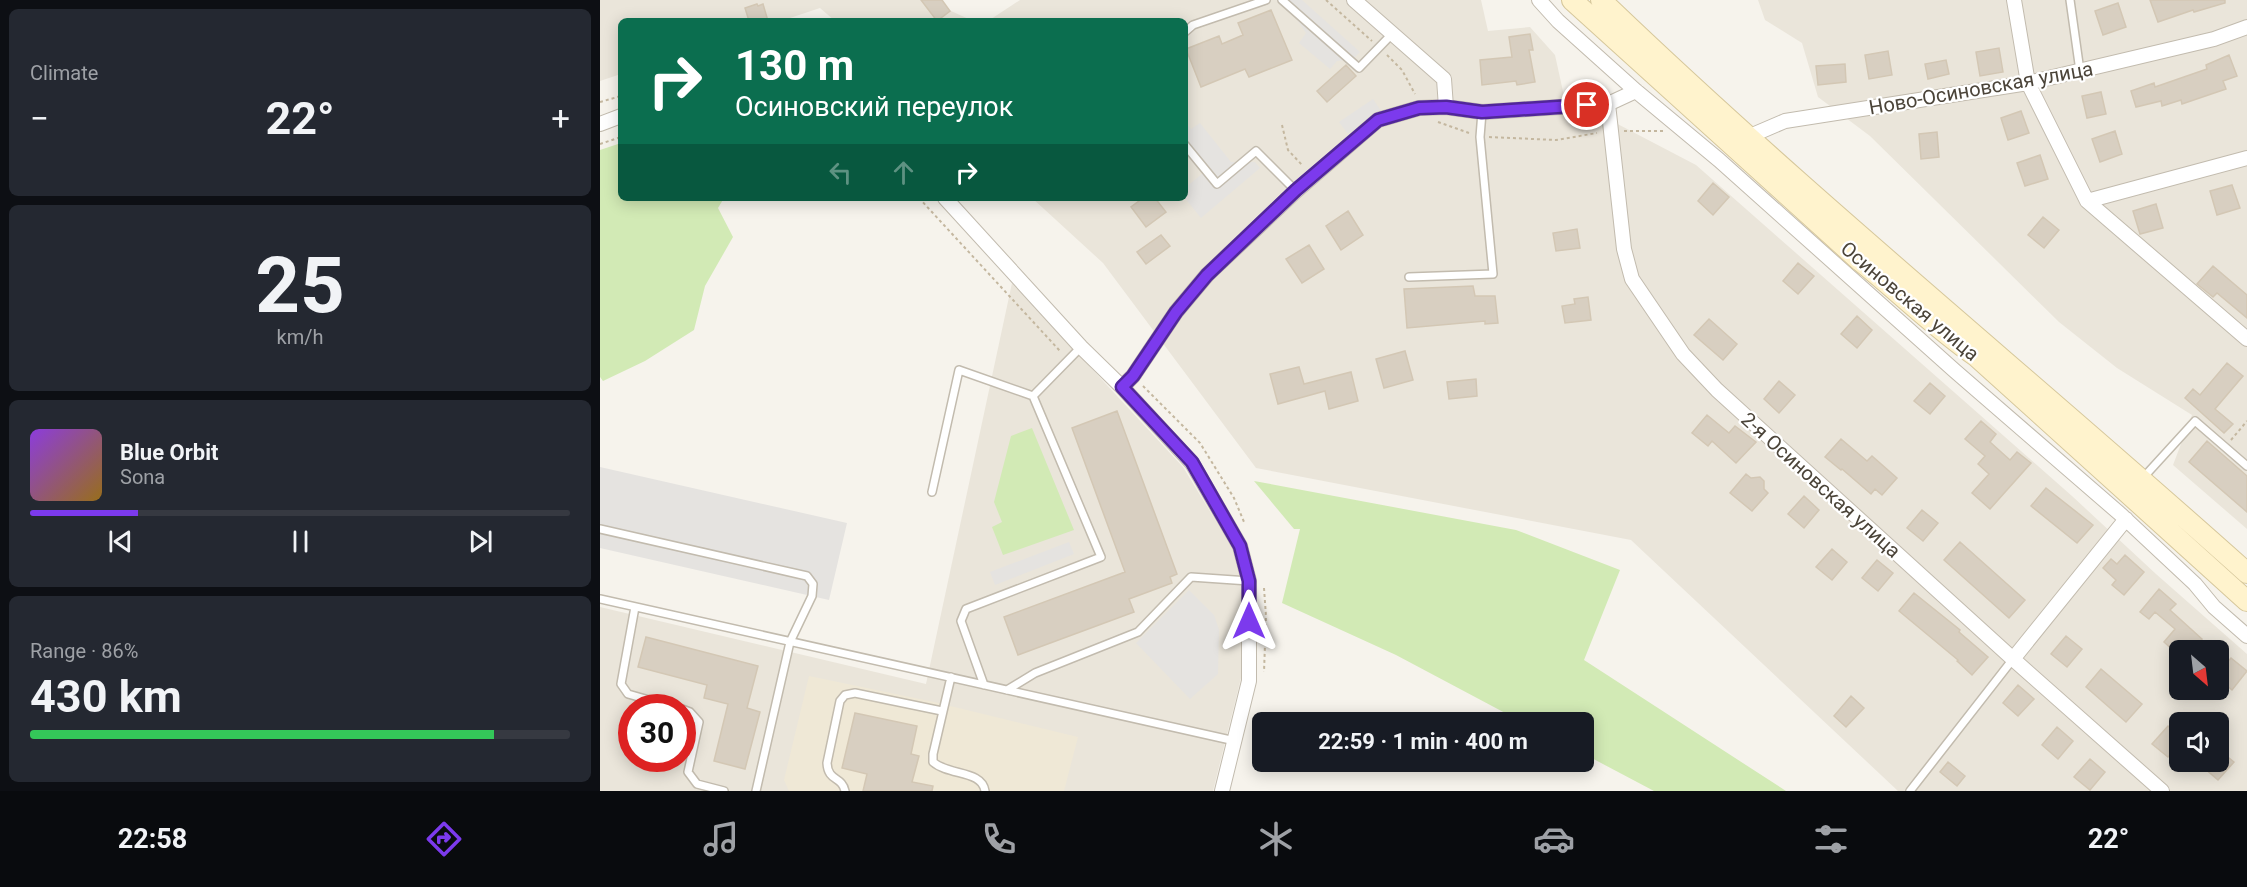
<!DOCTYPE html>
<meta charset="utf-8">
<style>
body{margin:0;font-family:Roboto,sans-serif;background:#242831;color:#f1f3f6;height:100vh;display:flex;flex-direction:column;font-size:22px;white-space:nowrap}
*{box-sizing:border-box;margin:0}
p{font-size:20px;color:#9ea1a6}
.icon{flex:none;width:33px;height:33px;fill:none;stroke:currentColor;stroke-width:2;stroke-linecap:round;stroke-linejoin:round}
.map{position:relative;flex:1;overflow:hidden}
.panel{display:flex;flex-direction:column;gap:9px;padding:9px;background:#0d0f14;width:600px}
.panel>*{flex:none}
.top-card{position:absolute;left:18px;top:18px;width:570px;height:183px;border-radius:9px;box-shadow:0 3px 15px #0003;background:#0b6e4f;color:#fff;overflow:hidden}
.needle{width:39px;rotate:152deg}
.controls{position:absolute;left:1569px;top:640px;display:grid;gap:12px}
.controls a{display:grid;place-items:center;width:60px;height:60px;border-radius:9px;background:#171b24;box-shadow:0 3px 15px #0003;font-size:30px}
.speed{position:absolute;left:18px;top:694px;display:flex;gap:12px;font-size:30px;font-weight:700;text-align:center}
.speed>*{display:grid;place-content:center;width:78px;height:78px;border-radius:50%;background:#171b24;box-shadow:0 3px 15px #0003;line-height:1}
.speed .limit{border:9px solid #d22;background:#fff;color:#111}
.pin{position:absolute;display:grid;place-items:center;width:51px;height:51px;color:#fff;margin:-26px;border:3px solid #fff;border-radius:50%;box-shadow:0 2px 6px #0007}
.me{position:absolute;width:66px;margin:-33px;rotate:0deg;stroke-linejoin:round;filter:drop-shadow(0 0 4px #0008)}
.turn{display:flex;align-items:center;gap:21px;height:126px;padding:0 18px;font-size:27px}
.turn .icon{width:78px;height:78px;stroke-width:2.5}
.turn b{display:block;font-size:42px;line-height:51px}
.lanes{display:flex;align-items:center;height:57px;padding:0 18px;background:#0003;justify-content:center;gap:30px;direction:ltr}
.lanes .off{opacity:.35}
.big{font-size:45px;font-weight:700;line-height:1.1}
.panel .widget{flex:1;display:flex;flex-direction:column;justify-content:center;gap:9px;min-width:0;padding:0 21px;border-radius:9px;background:#242831}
.panel .dial{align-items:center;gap:0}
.dial b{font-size:78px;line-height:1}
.song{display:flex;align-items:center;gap:18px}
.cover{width:72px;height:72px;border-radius:9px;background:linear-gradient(135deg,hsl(270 70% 55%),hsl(40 70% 35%))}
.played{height:6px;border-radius:3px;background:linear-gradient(90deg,#7c3aed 20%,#363941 20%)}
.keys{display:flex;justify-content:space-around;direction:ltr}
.heat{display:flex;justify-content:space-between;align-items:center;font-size:33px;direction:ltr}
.charge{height:9px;border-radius:4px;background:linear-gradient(90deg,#34c759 86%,#363941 0)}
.trip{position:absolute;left:652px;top:712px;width:342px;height:60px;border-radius:9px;background:#171b24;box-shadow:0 3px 15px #0003;font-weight:700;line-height:60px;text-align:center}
.tabs{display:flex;height:96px;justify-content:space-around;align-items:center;background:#090b0e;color:#9ea1a6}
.tabs .icon{width:42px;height:42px}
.tabs .selected{color:#7c3aed}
.tabs b{font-size:27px;color:#f1f3f6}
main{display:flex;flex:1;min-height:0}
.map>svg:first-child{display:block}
</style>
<main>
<section class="panel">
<div class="widget"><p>Climate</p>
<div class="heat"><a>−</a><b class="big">22°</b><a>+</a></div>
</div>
<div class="widget dial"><b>25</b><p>km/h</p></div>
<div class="widget">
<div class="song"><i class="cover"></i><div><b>Blue Orbit</b><p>Sona</p></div></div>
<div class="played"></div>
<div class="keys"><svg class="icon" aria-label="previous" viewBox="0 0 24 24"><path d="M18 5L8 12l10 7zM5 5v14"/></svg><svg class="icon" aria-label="pause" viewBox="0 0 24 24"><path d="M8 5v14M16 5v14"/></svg><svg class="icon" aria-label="next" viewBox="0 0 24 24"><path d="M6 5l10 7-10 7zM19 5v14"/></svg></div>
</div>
<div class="widget"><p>Range · 86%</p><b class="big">430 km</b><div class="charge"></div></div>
</section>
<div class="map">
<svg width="1647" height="791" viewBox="0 0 1647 791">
<rect width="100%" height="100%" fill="#f6f3ec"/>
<path fill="#eae5da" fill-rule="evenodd" d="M0,0H327L373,21H235L220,8L181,21H21V74L0,81Z
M420,0H881L888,31L930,27L955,55L964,96L1096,165L1472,496L1556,574L1647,654V791H1298L1031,540L656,468L503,263L432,198H585V21H388ZM1580,651H1618V690H1580ZM1580,723H1618V762H1580Z
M1158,0H1647V529L1573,465L1592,415L1517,368L1459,322L1270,136L1218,97L1202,43L1165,20Z
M412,283L583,467L633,549L642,586V674L613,791H0V607L326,684ZM32,708H82V759H32Z"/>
<path fill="#efe8d6" d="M209,676L334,702L478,737L464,791H189L184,780Z"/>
<path fill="#d2eab5" d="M21,143V198H124L118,208L133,237L105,286L94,330L45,361L3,381L0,377V150Z
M432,428L474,530L403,555L392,527L402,522L394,502L411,436Z
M654,481L916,530L1020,570L984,660L1186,791H1054L984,754V723H924L796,655L682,603L700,529H694Z"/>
<path fill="#e5e3e0" d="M688,0H702L760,52L753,59L737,61L730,69L699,43L706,33L685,2Z
M773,99L781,111L748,134L739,122Z
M585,122L591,129L600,123L631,162H655L660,168L601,218L585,198V188L609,168L585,138Z
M0,467L247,523L229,600L0,548Z
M469,542L474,554L395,585L390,572Z
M589,590L614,615L619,630L618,674L590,699L536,643Z"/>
<path fill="#d8cfc1" stroke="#d3c7b4" stroke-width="1.5" d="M321,0H342L350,11L337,21Z
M1550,0H1625V3L1594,12L1593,10L1558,22Z
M1518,3L1526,27L1503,35L1495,11Z
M157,4L158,6L163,4L168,21H149L145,8Z
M671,10L692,60L649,77L645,69L601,87L586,49L619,36L622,44L643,35L638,23Z
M930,34L933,50H929L935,82L917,85L916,81L882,85L880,60L912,57L909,37Z
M1399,48L1403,72L1380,76L1376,52Z
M1288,51L1292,75L1269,79L1265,55Z
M1629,55L1637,76L1623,81L1626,89L1582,104L1581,100L1562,106L1561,101L1536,107L1531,91L1554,83L1555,87L1607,69L1606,65Z
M1346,60L1349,74L1328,79L1325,64Z
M1245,64L1246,82L1218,85L1216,66Z
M746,65L756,76L727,102L717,91Z
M1501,92L1506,114L1487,118L1482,96Z
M1421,111L1429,133L1408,140L1401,118Z
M1515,131L1522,154L1500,162L1492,139Z
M1337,132L1339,157L1321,159L1319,134Z
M1440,155L1448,179L1425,186L1417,163Z
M1113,183L1129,197L1113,215L1098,201Z
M1632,185L1640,208L1617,215L1610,191Z
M543,198H555L566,212L546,227L531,207Z
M1556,204L1563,228L1540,234L1533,211Z
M748,211L763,235L741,250L726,226Z
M1443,217L1459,230L1444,248L1428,235Z
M977,229L980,248L956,251L953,233Z
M561,235L570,246L546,264L537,252Z
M709,245L724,269L702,283L686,259Z
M1198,263L1214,276L1198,294L1183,281Z
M1613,266L1647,295V318L1617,293L1613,297L1597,284Z
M873,286L875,296H895L898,323L885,324V321L807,328L804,289Z
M988,297L991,320L965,323L962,306L975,304L974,299Z
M1257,316L1272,330L1257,348L1241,334Z
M1109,319L1137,344L1123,360L1094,335Z
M805,351L813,380L784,388L776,359Z
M1627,363L1643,376L1615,409L1633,424L1624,433L1585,398L1593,389L1600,395Z
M699,367L704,384L751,372L758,401L729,409L725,391L678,404L670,374Z
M876,379L877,396L849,399L847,382Z
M1179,381L1195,395L1179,413L1164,399Z
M1330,383L1345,396L1330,414L1314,401Z
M517,411L577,574L570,577L572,583L529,599L534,612L418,655L404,617L525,572L472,428Z
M1107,415L1129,433L1135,426L1156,442L1136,463L1112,441L1108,446L1092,433Z
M1381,421L1396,434L1390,442L1410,460L1417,452L1431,463L1390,509L1372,493L1389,474L1378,464L1385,456L1365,439Z
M1241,439L1267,461L1272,456L1297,478L1282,495L1275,489L1271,494L1242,469L1241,470L1225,457Z
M1607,441L1647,476V512L1589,462Z
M1146,474L1151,478L1160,477L1164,481V489L1168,493L1152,511L1130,493Z
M1446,488L1493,525L1477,543L1431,506Z
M1204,496L1219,510L1204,528L1188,514Z
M1322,510L1338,523L1323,541L1307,528Z
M1360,542L1425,600L1409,618L1344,560Z
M1232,549L1247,562L1232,580L1216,567Z
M1525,555L1544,572L1524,595L1512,585L1516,580L1503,568L1511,559L1517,564Z
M1277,560L1293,573L1278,591L1262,578Z
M1559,589L1576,604L1570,610L1602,639L1592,651H1574L1564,642L1575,629L1555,612L1549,619L1540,612Z
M1314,593L1360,630L1359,632L1388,657L1372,675L1357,661L1358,660L1299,611Z
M1466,636L1482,649L1467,667L1451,654Z
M46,637L158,666L147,708L160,712L145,769L114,761L128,704L104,698L107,685L38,667Z
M1631,658L1647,671L1632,690L1618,678V673Z
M1501,669L1542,704L1526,722L1486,687Z
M1418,685L1434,699L1418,716L1403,703Z
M1251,696L1264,708L1246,727L1234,716Z
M255,713L317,726L311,754L319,756L312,782L333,786L332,791H263L267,774L242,768Z
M1568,726L1580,736V744L1568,757L1552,744Z
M1457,727L1473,741L1458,759L1442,745Z
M1618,749L1634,762L1618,780L1597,762H1618Z
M1490,759L1505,772L1490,790L1474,777Z
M1348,762L1365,776L1357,786L1340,772Z"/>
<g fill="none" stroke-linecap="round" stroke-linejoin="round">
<defs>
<path id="lane" d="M682,0L759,68L792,34
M1470,0L1480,71
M585,32L593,25L666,0
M585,145L617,184L656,151L696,191
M809,277L893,274L880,137L882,112
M1542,479L1595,421L1647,466
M332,492L359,370L433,396
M0,529L207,576L213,584L212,596L190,642L156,791
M0,599L635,741
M35,607L21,684L28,694L77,708
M351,677L333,754V762C349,776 382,770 385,791
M384,685L361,621L366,609L501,557L433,396L481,347
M407,690L435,673L538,632L591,577L649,581
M82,709L90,712L99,722L88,772L97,784L124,791
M245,791C242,776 228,782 227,763L240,701L245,695L255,693L342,711
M1310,791L1413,659"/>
<path id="street" d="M754,0L844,79L846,107
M939,0L958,21L1036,91L1119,160L1355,371L1519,513L1595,584L1614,607L1647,636
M1414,0L1428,83L1487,201L1647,339
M1008,104L1024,249L1032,279L1083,354L1117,390L1413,659L1562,791
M0,124L21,116
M1150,136L1185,121L1428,83L1614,39L1647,27
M345,198L481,347L522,387L592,463L640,546L649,581V681L622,791
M1487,201L1647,158
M522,387L533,376L576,312L607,275L696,191L778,120L819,108L846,107L882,112L1008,104L1036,91
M1413,659L1526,519"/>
<path id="secondary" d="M972,0L1260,261C1299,292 1337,330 1377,357L1647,601
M1001,0C1208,199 1433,381 1647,573"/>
</defs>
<use href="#lane" stroke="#c2bbae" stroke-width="10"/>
<use href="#street" stroke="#c2bbae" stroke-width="16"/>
<use href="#secondary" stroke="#d6c79b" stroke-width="22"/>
<path stroke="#c4b79f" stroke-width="2" stroke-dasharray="3 3" stroke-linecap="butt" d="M726,0L772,41
M787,55L802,70L815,94
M0,102L21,96
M838,122L869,133
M682,125L688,150L703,166
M1024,131H1063
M889,137L956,140L997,133
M0,144L21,137
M319,198L460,351
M543,386L600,443L634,498L644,522
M1631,440L1647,421
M664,588L666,616L664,672"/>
<use href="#lane" stroke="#fff" stroke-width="7"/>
<use href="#street" stroke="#fff" stroke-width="14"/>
<use href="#secondary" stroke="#fff3cd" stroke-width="20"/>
</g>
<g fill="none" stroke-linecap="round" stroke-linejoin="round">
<defs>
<path id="route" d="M649,621V581L640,546L592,462L522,387L533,376L576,312L607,275L696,190L778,120L819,108L846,107L882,112L987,105"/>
</defs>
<use href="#route" stroke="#51269a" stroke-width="15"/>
<use href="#route" stroke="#7c3aed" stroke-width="10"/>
</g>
<g text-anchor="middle" stroke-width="4.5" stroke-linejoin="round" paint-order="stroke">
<g font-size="20" fill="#4b4439" stroke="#fff">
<text transform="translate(1381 88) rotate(-10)" y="7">Ново-Осиновская улица</text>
<text transform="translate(1310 301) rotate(40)" y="7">Осиновская улица</text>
<text transform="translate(1221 485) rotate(42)" y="7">2-я Осиновская улица</text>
</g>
</g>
</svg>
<div class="controls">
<a><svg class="needle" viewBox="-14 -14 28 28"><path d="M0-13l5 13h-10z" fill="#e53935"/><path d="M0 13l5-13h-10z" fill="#9ea1a6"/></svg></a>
<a><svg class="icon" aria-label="sound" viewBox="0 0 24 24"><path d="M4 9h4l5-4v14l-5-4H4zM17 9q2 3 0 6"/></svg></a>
</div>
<div class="speed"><div class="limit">30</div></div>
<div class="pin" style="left:987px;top:105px;background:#d93025"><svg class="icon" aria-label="arrive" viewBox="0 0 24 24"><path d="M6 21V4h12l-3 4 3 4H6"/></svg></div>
<svg class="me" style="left:649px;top:621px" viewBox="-20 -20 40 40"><path d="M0-17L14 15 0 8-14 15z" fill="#7c3aed" stroke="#fff" stroke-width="4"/></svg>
<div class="trip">22:59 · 1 min · 400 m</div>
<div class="top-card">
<div class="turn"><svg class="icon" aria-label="right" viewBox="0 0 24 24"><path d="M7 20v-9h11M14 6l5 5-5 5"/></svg><div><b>130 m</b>Осиновский переулок</div></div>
<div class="lanes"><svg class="icon off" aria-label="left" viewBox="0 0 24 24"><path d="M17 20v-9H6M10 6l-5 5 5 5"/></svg><svg class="icon off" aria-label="ahead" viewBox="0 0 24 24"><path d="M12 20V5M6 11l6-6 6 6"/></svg><svg class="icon" aria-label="right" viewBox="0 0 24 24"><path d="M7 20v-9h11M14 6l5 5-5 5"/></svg></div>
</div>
</div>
</main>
<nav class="tabs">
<b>22:58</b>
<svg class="icon selected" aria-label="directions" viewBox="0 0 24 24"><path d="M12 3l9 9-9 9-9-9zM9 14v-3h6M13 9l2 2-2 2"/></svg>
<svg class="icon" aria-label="music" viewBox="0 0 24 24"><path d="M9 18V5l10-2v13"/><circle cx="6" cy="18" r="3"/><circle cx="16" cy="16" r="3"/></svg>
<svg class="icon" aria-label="phone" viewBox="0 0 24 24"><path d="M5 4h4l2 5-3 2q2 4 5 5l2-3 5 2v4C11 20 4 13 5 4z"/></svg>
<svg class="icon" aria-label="climate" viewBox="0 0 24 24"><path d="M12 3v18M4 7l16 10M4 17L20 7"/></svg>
<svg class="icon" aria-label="car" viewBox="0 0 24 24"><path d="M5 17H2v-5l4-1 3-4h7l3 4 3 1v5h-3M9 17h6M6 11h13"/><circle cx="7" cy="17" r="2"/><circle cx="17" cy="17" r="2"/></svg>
<svg class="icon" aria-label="filters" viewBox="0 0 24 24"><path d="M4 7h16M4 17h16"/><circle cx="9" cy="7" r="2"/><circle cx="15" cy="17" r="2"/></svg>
<b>22°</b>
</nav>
